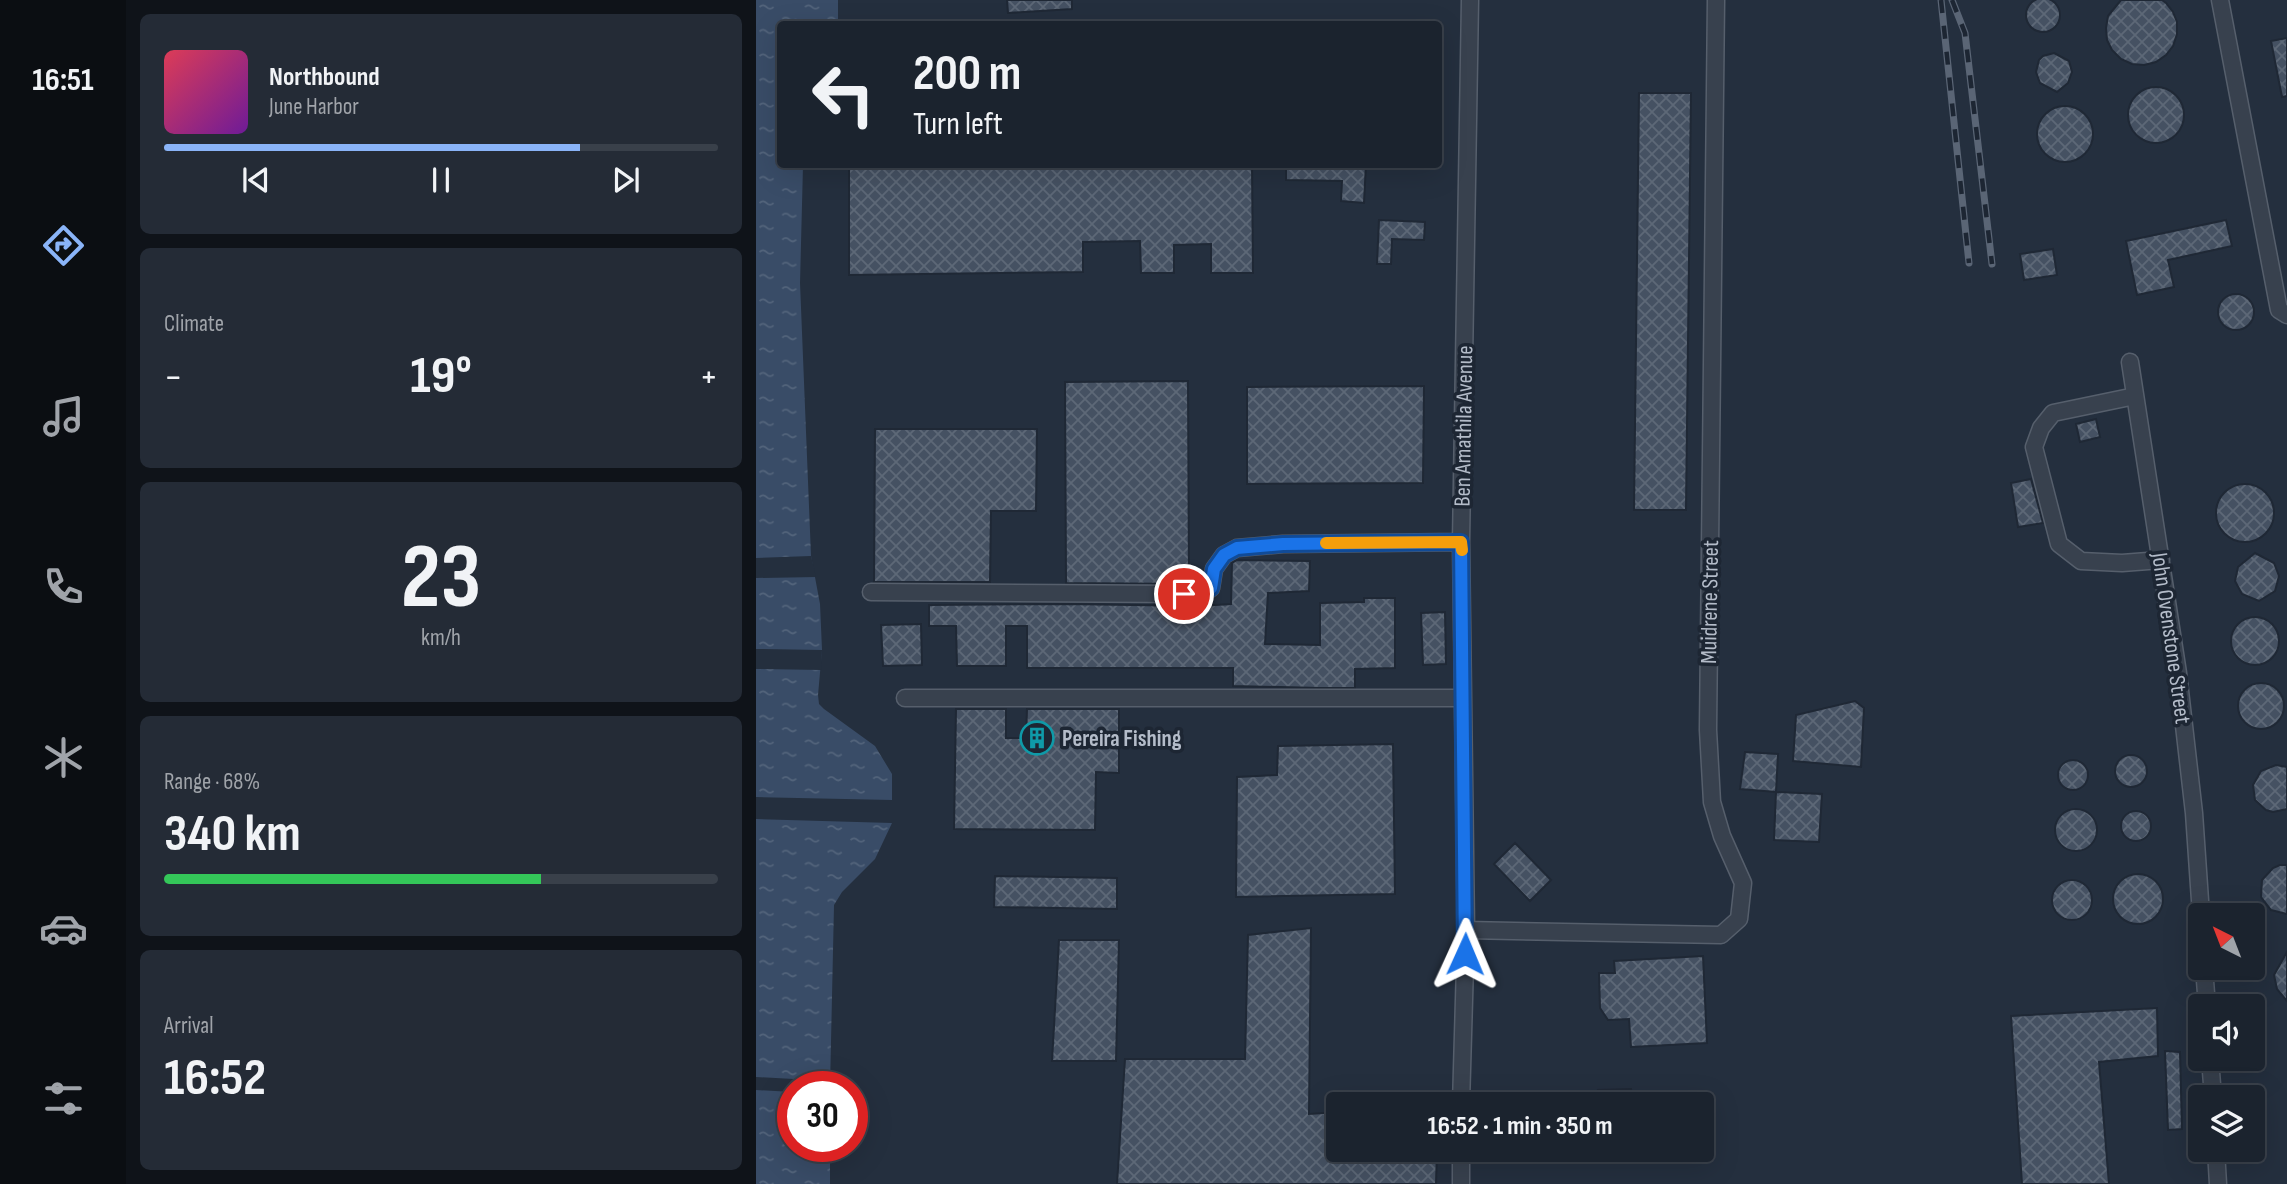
<!DOCTYPE html>
<meta charset="utf-8">
<style>
body{margin:0;font-family:"Sofia Sans Condensed",sans-serif;background:#242b36;color:#f1f3f6;height:100vh;display:flex;flex-direction:column;font-size:26px;white-space:nowrap}
*{box-sizing:border-box;margin:0}
p{font-size:23px;color:#a0a4aa}
.icon{flex:none;width:38px;height:38px;fill:none;stroke:currentColor;stroke-width:2;stroke-linecap:round;stroke-linejoin:round}
.map{position:relative;flex:1;overflow:hidden}
.sheet{display:flex;flex-direction:column;gap:14px;padding:14px;background:#0f1319;width:630px}
.sheet>*{flex:none}
.banner{position:absolute;left:21px;top:21px;width:665px;height:147px;border-radius:7px;box-shadow:0 7px 28px #0002,0 0 0 2px #39404a;background:#1b232e;color:#f1f3f6;overflow:hidden}
.needle{width:46px;rotate:318deg}
.controls{position:absolute;left:1432px;top:903px;display:grid;gap:14px}
.controls a{display:grid;place-items:center;width:77px;height:77px;border-radius:7px;background:#1b232e;box-shadow:0 7px 28px #0002,0 0 0 2px #39404a;font-size:35px}
.speed{position:absolute;left:21px;top:1071px;display:flex;gap:14px;font-size:35px;font-weight:700;text-align:center}
.speed>*{display:grid;place-content:center;width:91px;height:91px;border-radius:50%;background:#1b232e;box-shadow:0 7px 28px #0002,0 0 0 2px #39404a;line-height:1}
.speed .limit{border:10px solid #d22;background:#fff;color:#111}
.pin{position:absolute;display:grid;place-items:center;width:60px;height:60px;color:#fff;margin:-30px;border:4px solid #fff;border-radius:50%;box-shadow:0 2px 7px #0007}
.me{position:absolute;width:77px;margin:-38px;rotate:1deg;stroke-linejoin:round;filter:drop-shadow(0 0 5px #0008)}
.turn{display:flex;align-items:center;gap:24px;height:147px;padding:0 21px;font-size:32px}
.turn .icon{width:91px;height:91px;stroke-width:2.5}
.turn b{display:block;font-size:49px;line-height:60px}
.big{font-size:52px;font-weight:700;line-height:1.1}
.sheet .widget{flex:1;display:flex;flex-direction:column;justify-content:center;gap:10px;min-width:0;padding:0 24px;border-radius:10px;background:#242b36}
.sheet .dial{align-items:center;gap:0}
.dial b{font-size:91px;line-height:1}
.song{display:flex;align-items:center;gap:21px}
.cover{width:84px;height:84px;border-radius:10px;background:linear-gradient(135deg,hsl(350 70% 55%),hsl(280 70% 35%))}
.played{height:7px;border-radius:4px;background:linear-gradient(90deg,#8ab4f8 75%,#39404a 75%)}
.keys{display:flex;justify-content:space-around;direction:ltr}
.heat{display:flex;justify-content:space-between;align-items:center;font-size:38px;direction:ltr}
.charge{height:10px;border-radius:5px;background:linear-gradient(90deg,#34c759 68%,#39404a 0)}
.trip{position:absolute;left:570px;top:1092px;width:388px;height:70px;border-radius:7px;background:#1b232e;box-shadow:0 7px 28px #0002,0 0 0 2px #39404a;font-weight:700;line-height:70px;text-align:center}
main{display:flex;flex:1;min-height:0}
.dock{display:flex;flex-direction:column;width:126px;justify-content:space-around;align-items:center;background:#0b0e12;color:#a0a4aa}
.dock .icon{width:49px;height:49px}
.dock .current{color:#8ab4f8}
.dock b{font-size:32px;color:#f1f3f6}
.map>svg:first-child{display:block}
</style>
<main>
<nav class="dock">
<b>16:51</b>
<svg class="icon current" aria-label="directions" viewBox="0 0 24 24"><path d="M12 3l9 9-9 9-9-9zM9 14v-3h6M13 9l2 2-2 2"/></svg>
<svg class="icon" aria-label="music" viewBox="0 0 24 24"><path d="M9 18V5l10-2v13"/><circle cx="6" cy="18" r="3"/><circle cx="16" cy="16" r="3"/></svg>
<svg class="icon" aria-label="phone" viewBox="0 0 24 24"><path d="M5 4h4l2 5-3 2q2 4 5 5l2-3 5 2v4C11 20 4 13 5 4z"/></svg>
<svg class="icon" aria-label="climate" viewBox="0 0 24 24"><path d="M12 3v18M4 7l16 10M4 17L20 7"/></svg>
<svg class="icon" aria-label="car" viewBox="0 0 24 24"><path d="M5 17H2v-5l4-1 3-4h7l3 4 3 1v5h-3M9 17h6M6 11h13"/><circle cx="7" cy="17" r="2"/><circle cx="17" cy="17" r="2"/></svg>
<svg class="icon" aria-label="filters" viewBox="0 0 24 24"><path d="M4 7h16M4 17h16"/><circle cx="9" cy="7" r="2"/><circle cx="15" cy="17" r="2"/></svg>
</nav>
<section class="sheet">
<div class="widget">
<div class="song"><i class="cover"></i><div><b>Northbound</b><p>June Harbor</p></div></div>
<div class="played"></div>
<div class="keys"><svg class="icon" aria-label="previous" viewBox="0 0 24 24"><path d="M18 5L8 12l10 7zM5 5v14"/></svg><svg class="icon" aria-label="pause" viewBox="0 0 24 24"><path d="M8 5v14M16 5v14"/></svg><svg class="icon" aria-label="next" viewBox="0 0 24 24"><path d="M6 5l10 7-10 7zM19 5v14"/></svg></div>
</div>
<div class="widget"><p>Climate</p>
<div class="heat"><a>−</a><b class="big">19°</b><a>+</a></div>
</div>
<div class="widget dial"><b>23</b><p>km/h</p></div>
<div class="widget"><p>Range · 68%</p><b class="big">340 km</b><div class="charge"></div></div>
<div class="widget"><p>Arrival</p><b class="big">16:52</b></div>
</section>
<div class="map">
<svg width="1531" height="1184" viewBox="0 0 1531 1184">
<defs>
<pattern id="water-ripples" width="26" height="14" patternUnits="userSpaceOnUse" patternTransform="scale(1.75)"><rect width="26" height="14" fill="#394c67"/><path d="M2 4q2-2 4 0t4 0M15 11q2-2 4 0t4 0" fill="none" stroke="#53647b"/></pattern>
<pattern id="building-cross-hatch" width="8" height="8" patternUnits="userSpaceOnUse" patternTransform="scale(1.75)"><rect width="8" height="8" fill="#455162"/><path d="M0 0l8 8M0 8l8-8" fill="none" stroke="#5d6877"/></pattern>
</defs>
<rect width="100%" height="100%" fill="#242f3e"/>
<path fill="url(#water-ripples)" d="M0,0H82V24H24V164L47,165L44,283L55,556L64,604L66,650L62,695L63,704L68,709L119,746L136,774V823L119,859L86,892L78,905L74,1087H37V1146H74V1184H0Z"/>
<path fill="#242f3e" d="M55,556L60,577L0,578V558Z
M0,649L66,650L65,670L0,669Z
M0,797L136,800V823L0,819Z
M0,1077L74,1081V1087H37V1092L0,1090Z"/>
<path fill="url(#building-cross-hatch)" stroke="#1f2835" stroke-width="2" d="M1270 15a17 17 0 1 1 34 0a17 17 0 1 1-34 0Z
M251,0H316V9L252,13Z
M1365,0H1406L1410,3L1417,12L1421,22V34L1417,46L1410,55L1400,62L1388,65L1376,64L1365,59L1356,50L1351,40L1350,28L1352,16Z
M1531,38V96L1526,97L1515,41Z
M1298,53L1313,61L1316,72L1312,83L1301,92L1284,83L1280,72L1283,60L1287,56Z
M1372 115a28 28 0 1 1 56 0a28 28 0 1 1-56 0Z
M883,93H935L930,510H878Z
M1281 134a28 28 0 1 1 56 0a28 28 0 1 1-56 0Z
M93,164H496L497,273H455V244L418,245V273H385L384,241L327,242V272L93,275Z
M530,164H610L608,203L585,201L586,181L530,180Z
M623,220L669,222L668,240L636,239L635,264H621Z
M1470,220L1476,246L1412,260L1418,287L1381,295L1370,241Z
M1297,249L1301,275L1268,280L1264,254Z
M1462 312a18 18 0 1 1 36 0a18 18 0 1 1-36 0Z
M432,381L433,584L310,583L309,382Z
M668,386L667,483L491,484V387Z
M1340,419L1344,437L1324,442L1320,424Z
M119,429H281L280,511H235L234,582H118Z
M1275,479L1287,523L1262,527L1255,483Z
M1460 513a29 29 0 1 1 58 0a29 29 0 1 1-58 0Z
M1499,553L1518,563L1523,576L1519,591L1503,601L1486,594L1479,581L1482,567Z
M481,560L554,561L553,591L512,593L509,644L564,645V603L608,602V598H639V668L599,669V688H564L477,686V668H271V626H250V666H201L200,626H173V605L310,604L443,606L475,604L476,563Z
M689,612L690,664L667,665L665,613Z
M1475 641a24 24 0 1 1 48 0a24 24 0 1 1-48 0Z
M165,624L166,665L127,666L125,625Z
M1482 706a23 23 0 1 1 46 0a23 23 0 1 1-46 0Z
M1099,701L1108,708L1105,767L1037,761L1040,715Z
M200,709H250V738H270L271,709H363V773L340,772L339,830L198,829Z
M637,744L639,894L480,897L481,777L521,775L522,746Z
M989,752L1022,754L1020,792L984,789Z
M1359 771a16 16 0 1 1 32 0a16 16 0 1 1-32 0Z
M1302 775a15 15 0 1 1 30 0a15 15 0 1 1-30 0Z
M1520,765L1531,767V809L1517,812L1510,810L1499,800L1497,785L1505,771Z
M1020,792L1066,794L1063,842L1018,840Z
M1299 830a21 21 0 1 1 42 0a21 21 0 1 1-42 0Z
M1365 826a15 15 0 1 1 30 0a15 15 0 1 1-30 0Z
M759,843L795,880L774,901L738,864Z
M1524,865H1531V914L1515,910L1505,897L1506,880L1517,868Z
M1357 899a25 25 0 1 1 50 0a25 25 0 1 1-50 0Z
M239,876L361,878V909L238,907Z
M1296 900a20 20 0 1 1 40 0a20 20 0 1 1-40 0Z
M555,928L553,1114L583,1112V1150H681L680,1184H361L369,1059H489L492,935Z
M303,940H363L360,1061H296Z
M1531,952V1001L1521,989L1518,975Z
M947,956L951,1043L875,1047L873,1019L852,1020L844,1008L843,973H859L858,961Z
M1401,1008L1402,1056L1343,1062L1353,1184H1266L1255,1016Z
M1409,1051L1424,1052L1426,1129L1412,1130Z
M875,1089L876,1104H843L842,1090Z"/>
<g fill="none" stroke-linecap="round" stroke-linejoin="round">
<defs>
<path id="minor" d="M1464,0L1523,310L1531,315
M1374,362L1422,673L1438,813L1445,915
M1379,396L1297,413L1285,428L1278,447L1303,544L1325,561L1366,563L1405,560
M115,592L428,594L444,596L455,588L458,569L468,555L481,548L527,544L705,542
M149,698H707
M710,930L965,935L983,919L987,883L966,836L956,802L952,730L960,0
M1448,968L1451,1006
M1454,1059L1457,1097
M705,1104L710,930L705,542L714,0
M1460,1150L1462,1184
M705,1184V1150"/>
</defs>
<use href="#minor" stroke="#565f6c" stroke-width="19"/>
<use href="#minor" stroke="#38414e" stroke-width="16"/>
<defs>
<path id="rail" d="M1185,0L1213,263
M1196,0L1209,33L1236,264"/>
</defs>
<use href="#rail" stroke="#5a6575" stroke-width="7"/>
<use href="#rail" stroke="#1d2633" stroke-width="4.5" stroke-dasharray="13" stroke-linecap="butt"/>
</g>
<g fill="none" stroke-linecap="round" stroke-linejoin="round">
<defs>
<path id="route" d="M428,594L444,596L455,588L458,569L468,555L481,548L527,544L705,542L709,954"/>
</defs>
<use href="#route" stroke="#114b97" stroke-width="18"/>
<use href="#route" stroke="#1a73e8" stroke-width="12"/>
<path stroke="#f59e0b" stroke-width="12" d="M570,543L705,542L706,550"/>
</g>
<defs>
<symbol id="building-ring" viewBox="-11 -11 22 22"><circle r="9.5" fill="#1d2633" stroke="#0f9aa8" stroke-width="1.5"/><path d="M-4-6H4V6H1V3H-1V6H-4ZM-2.5-4.3h1.7v1.8h-1.7ZM.8-4.3h1.7v1.8H.8ZM-2.5-1h1.7V.8h-1.7ZM.8-1h1.7V.8H.8Z" fill="#0f9aa8"/></symbol>
</defs>
<g fill-rule="evenodd">
<use href="#building-ring" x="262" y="719" width="38" height="38"/>
</g>
<g text-anchor="middle" stroke-width="7" stroke-linejoin="round" paint-order="stroke">
<g font-size="23" fill="#b4bcc9" stroke="#1d2633">
<text transform="translate(707 426) rotate(-89)" y="8">Ben Amathila Avenue</text>
<text transform="translate(953 602) rotate(-89)" y="8">Muidrene Street</text>
<text transform="translate(1416 638) rotate(82)" y="8">John Ovenstone Street</text>
</g>
<g font-size="23" font-weight="bold" fill="#b4bcc9" stroke="#1d2633" text-anchor="start">
<text x="306" y="746">Pereira Fishing</text>
</g>
</g>
</svg>
<div class="controls">
<a><svg class="needle" viewBox="-14 -14 28 28"><path d="M0-13l5 13h-10z" fill="#e53935"/><path d="M0 13l5-13h-10z" fill="#a0a4aa"/></svg></a>
<a><svg class="icon" aria-label="sound" viewBox="0 0 24 24"><path d="M4 9h4l5-4v14l-5-4H4zM17 9q2 3 0 6"/></svg></a>
<a><svg class="icon" aria-label="layers" viewBox="0 0 24 24"><path d="M12 4l9 5-9 5-9-5zM3 14l9 5 9-5"/></svg></a>
</div>
<div class="speed"><div class="limit">30</div></div>
<div class="pin" style="left:428px;top:594px;background:#d93025"><svg class="icon" aria-label="arrive" viewBox="0 0 24 24"><path d="M6 21V4h12l-3 4 3 4H6"/></svg></div>
<svg class="me" style="left:709px;top:954px" viewBox="-20 -20 40 40"><path d="M0-17L14 15 0 8-14 15z" fill="#1a73e8" stroke="#fff" stroke-width="4"/></svg>
<div class="trip">16:52 · 1 min · 350 m</div>
<div class="banner">
<div class="turn"><svg class="icon" aria-label="left" viewBox="0 0 24 24"><path d="M17 20v-9H6M10 6l-5 5 5 5"/></svg><div><b>200 m</b>Turn left</div></div>
</div>
</div>
</main>
